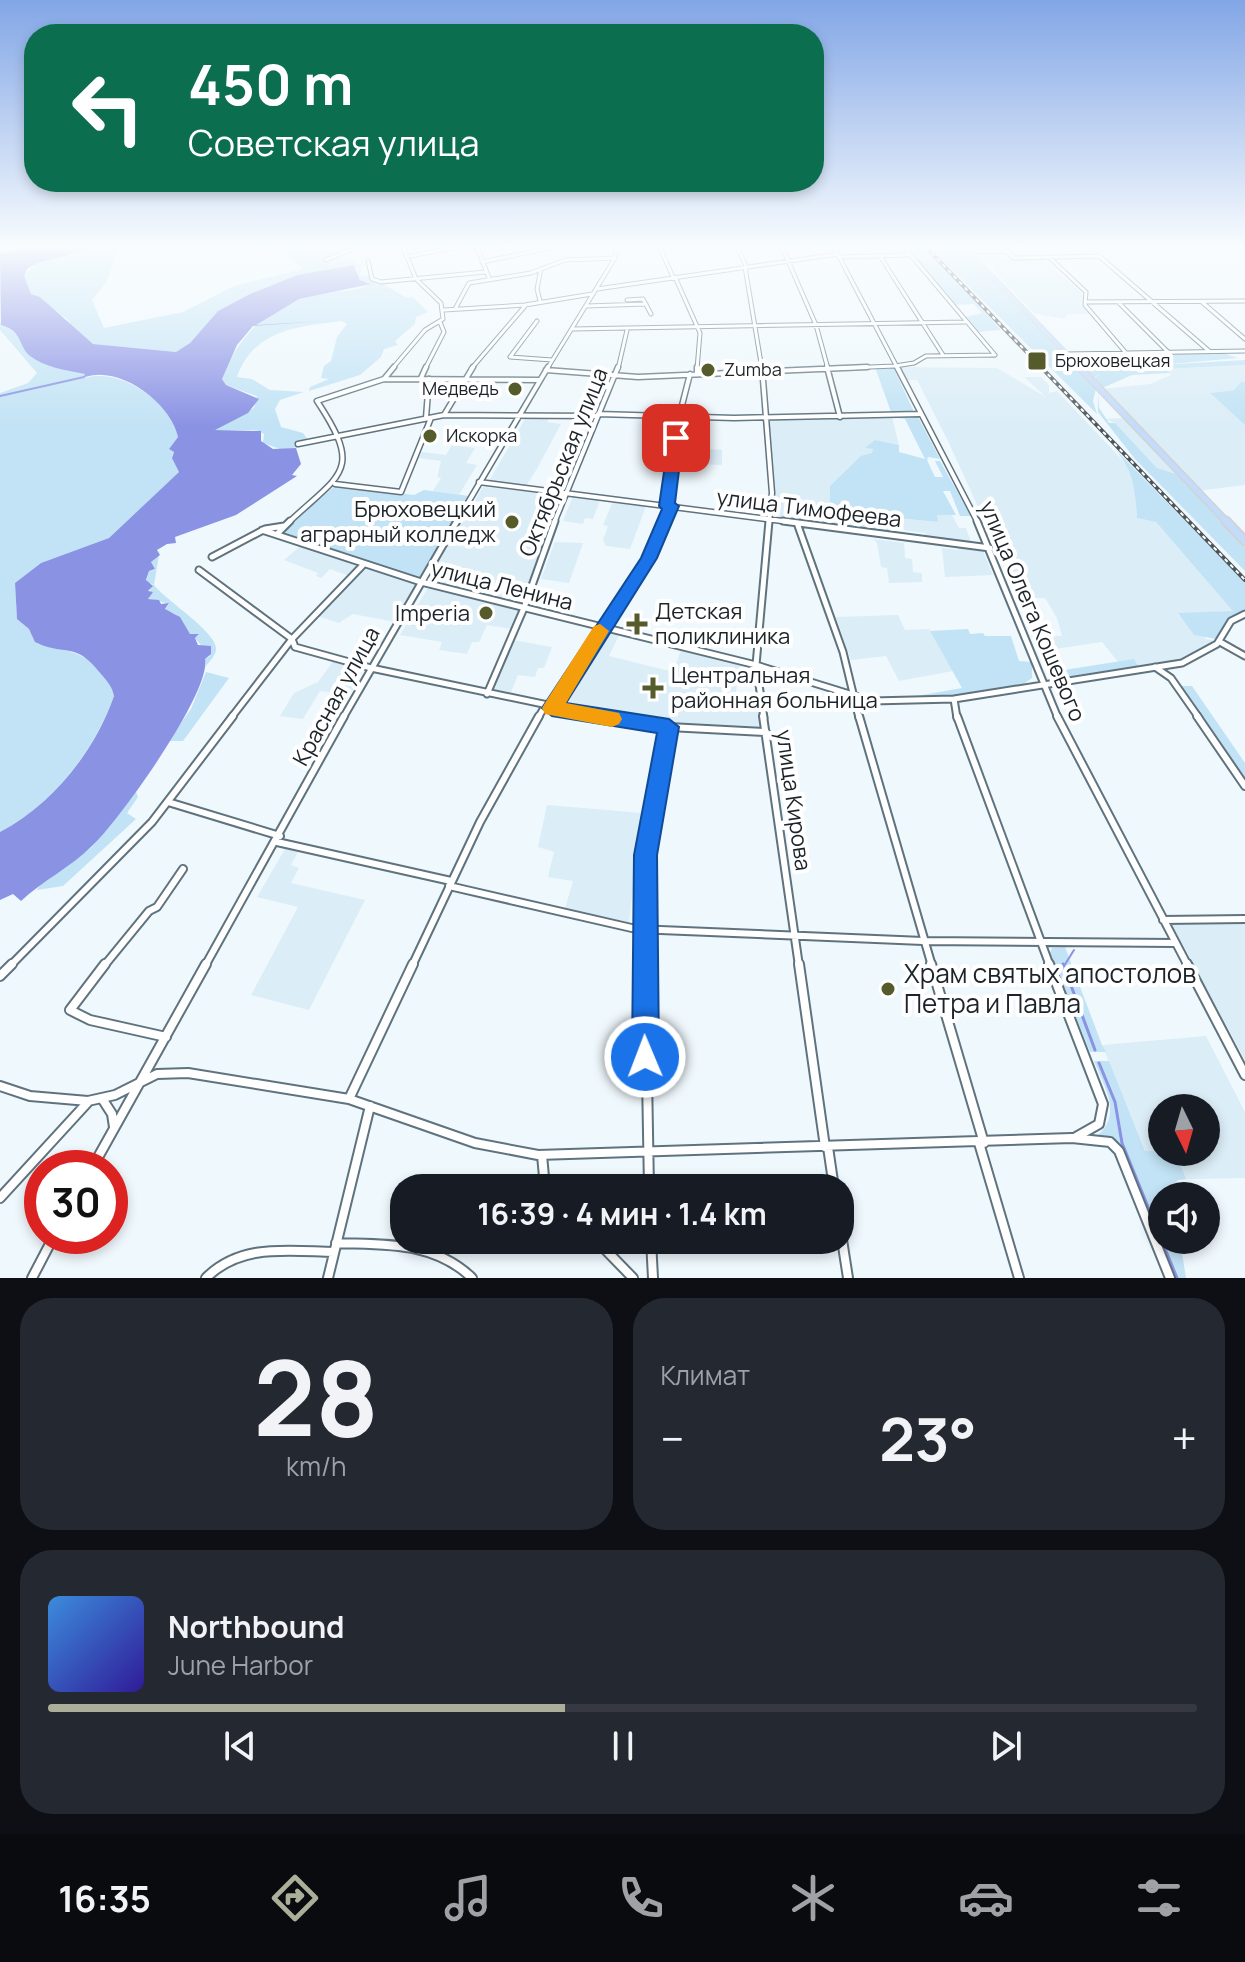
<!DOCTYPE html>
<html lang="ru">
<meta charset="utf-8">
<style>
body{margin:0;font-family:Manrope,sans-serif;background:#242831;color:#f1f3f6;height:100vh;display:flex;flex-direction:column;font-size:30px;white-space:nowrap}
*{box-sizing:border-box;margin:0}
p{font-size:26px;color:#9ea1a6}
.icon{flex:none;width:44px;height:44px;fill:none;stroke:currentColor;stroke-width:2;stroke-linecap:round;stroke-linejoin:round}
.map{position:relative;height:1278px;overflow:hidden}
.sheet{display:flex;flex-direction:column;gap:20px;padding:20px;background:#0d0f14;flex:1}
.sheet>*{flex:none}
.guide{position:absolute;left:24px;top:24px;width:800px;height:168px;border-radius:32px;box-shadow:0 4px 12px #0003;background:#0b6e4f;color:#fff;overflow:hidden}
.needle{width:52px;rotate:175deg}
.fabs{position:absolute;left:1148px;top:1094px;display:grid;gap:16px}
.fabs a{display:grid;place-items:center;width:72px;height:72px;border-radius:50%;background:#171b24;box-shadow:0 4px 12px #0003;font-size:40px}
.speed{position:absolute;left:24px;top:1150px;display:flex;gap:16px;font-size:40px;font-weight:700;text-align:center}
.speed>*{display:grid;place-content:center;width:104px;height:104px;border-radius:50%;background:#171b24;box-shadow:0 4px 12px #0003;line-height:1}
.speed .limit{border:12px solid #d22;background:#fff;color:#111}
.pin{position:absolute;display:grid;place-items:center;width:68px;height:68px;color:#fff;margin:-34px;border-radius:16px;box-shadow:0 4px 12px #0006}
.me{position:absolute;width:88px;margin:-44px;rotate:359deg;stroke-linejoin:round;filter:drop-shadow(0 0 6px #0008)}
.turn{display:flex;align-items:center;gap:28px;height:168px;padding:0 32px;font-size:36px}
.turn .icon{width:104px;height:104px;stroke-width:2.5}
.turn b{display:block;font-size:56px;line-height:68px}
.big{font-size:60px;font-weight:700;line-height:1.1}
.sheet .widget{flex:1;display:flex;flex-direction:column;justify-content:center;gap:12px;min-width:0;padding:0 28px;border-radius:32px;background:#242831}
.sheet .dial{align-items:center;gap:0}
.dial b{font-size:104px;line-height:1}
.song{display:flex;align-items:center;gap:24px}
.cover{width:96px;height:96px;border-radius:12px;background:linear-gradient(135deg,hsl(210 70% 55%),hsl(250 70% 35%))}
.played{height:8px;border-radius:4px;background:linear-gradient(90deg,#abaf9a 45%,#363941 45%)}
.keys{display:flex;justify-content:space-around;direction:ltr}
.heat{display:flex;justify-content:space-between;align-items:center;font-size:44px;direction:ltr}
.sheet .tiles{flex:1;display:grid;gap:20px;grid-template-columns:1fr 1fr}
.widget:last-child{grid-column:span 2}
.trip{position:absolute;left:390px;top:1174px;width:464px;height:80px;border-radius:32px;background:#171b24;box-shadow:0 4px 12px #0003;font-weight:700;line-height:80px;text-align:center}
.menu{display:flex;height:128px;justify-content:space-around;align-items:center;background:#090b0e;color:#9ea1a6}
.menu .icon{width:56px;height:56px}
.menu .on{color:#abaf9a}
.menu b{font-size:36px;color:#f1f3f6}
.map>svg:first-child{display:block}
</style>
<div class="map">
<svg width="1245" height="1278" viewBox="0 0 1245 1278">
<rect width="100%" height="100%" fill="#eff8fd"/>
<path fill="#dbedf7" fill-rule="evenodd" d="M1062,249L1070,256L1040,258L1086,296L1080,304L1090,314H1068L1064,319L1034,313L995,272L994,266L998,263L983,264L971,252Z
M1245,365V382L1234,390L1210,393L1245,425V485L1197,491L1102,389L1150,384L1171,375L1165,369Z
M898,367L997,368L1046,397L1024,377H1041L1049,385V393L1057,391L1128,466L1134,480L1137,518L1156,522L1234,611L1178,614L1206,639L1215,641L1201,652L1167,664L1139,667L1134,659L1119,663L1102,642L1048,650L1054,660L1041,662L1031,635L1062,636L1057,618L1045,598H1016L1006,576L1009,575L948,441L917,380H905Z
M528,414L550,415L547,422L561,424L538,467L526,486L489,481Z
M892,417L899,445L875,440L867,448L873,449L858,530L853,525L771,518L773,495L768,418Z
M1124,418L1176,474L1157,468L1115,423L1105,419Z
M452,445L475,448L466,463L477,465L459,495L433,491L441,478L437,477L441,461L419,458L422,452L446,455Z
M679,447L722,450V465L677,463Z
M483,487L562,494L522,607L422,581L437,565Z
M573,496L600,500L593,519L585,518L583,524L563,521Z
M613,501L646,506L630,549L606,546L603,540L608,526L603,525Z
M937,515H952L959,528H966L972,545L926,539L925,533L904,530L903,519L937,522Z
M873,539L904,543L905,558L912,559L913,572L922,573V582L889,583L887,568L881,567L877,543Z
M555,542L583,543L569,583L541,579Z
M303,544L360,565L349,576L330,569L321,578L316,576L318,573L284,560Z
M956,545L989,550L983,551L993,575L945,577L942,548L958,550Z
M363,568L417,584L395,622L353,614L339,623L317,616Z
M429,586L521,609L512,629L487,625L479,642H472L467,654L439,650L442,642L400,635Z
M898,615L905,630L929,629L953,671L899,681L886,656L851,660L836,617Z
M602,632L619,635L609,656L673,672L681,650L740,664L734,705L760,706L763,729L669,723L559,704Z
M513,640L552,647L544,668H538L535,677L518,675L509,697L489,693Z
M334,660L365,668L350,695L320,691L303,719L280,716L294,693L318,682Z
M547,805L642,813L629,922L564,912L573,881L548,877L554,852L538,847Z
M285,849L298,852L291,865L299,868L291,883L365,900L309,1010L251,995L298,907L257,897Z
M1170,922H1245V1060L1189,956Z
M1206,1036L1245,1112V1178L1143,1180L1145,1150L1102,1045ZM1162,1108H1206V1152H1162Z"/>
<path fill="#c2e3f5" d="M101,247H133L118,250L106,283L92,300L104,328L183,312L234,286L303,269L278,247H307L316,254L325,253V247H334L338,252L325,260L353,259L361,265L360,276L368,275L407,298L413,297L428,312L416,317L415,324L395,341L398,345L384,349L381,357L360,375L309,391L310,387L329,379L321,378L324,366L331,361L337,337L347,324L342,321C299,326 253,330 237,377L252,379L270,390L304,392L280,400L275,409L281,427L303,433L311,444L283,450L263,443L264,434L257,430H214L254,408L257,396L226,385L222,379C236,340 265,308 307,297C325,292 344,292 362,288L370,283L360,280L357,267L352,265L297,275L250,294L218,311L190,343L176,352L93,344L76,332L67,319L31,294L23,276L37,263Z
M905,247H926L1001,330L976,332L965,317L982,313L974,304L952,305Z
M929,247H962L1096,389L1093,401L1097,414Z
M0,322C4,327 14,330 18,337C39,367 45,365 85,374V378C120,367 171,402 178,437L169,449L174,452L172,456L179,472L109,538L41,563L15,583L17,619L29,629L38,644C69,650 106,657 114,696C94,751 52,805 0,832V393L28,383L37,373L0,330Z
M1220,352L1238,358L1160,365L1245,360V365L1166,369L1170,373L1132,375L1100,389L1092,380L1100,374L1091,379L1069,355Z
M875,367H893L914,412L892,415Z
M1241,382H1245V425L1210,393L1234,390Z
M1098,390L1099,408L1109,423H1115L1157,468L1176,474L1245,544V571L1135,459L1098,412Z
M910,416L918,417L940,459L928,457L927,460L935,477H943L935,461H940L971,516H960L950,491H943L956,515H937L938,522L886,517L887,528L897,529L898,535L871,531L873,516L866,515L867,531L858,530L860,514L830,511V486L861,456L872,453L873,449L865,448L875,440L899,445V452L925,459L905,419L892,417Z
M1113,447L1245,582V612L1230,619L1216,639L1194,635L1178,613L1233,611L1156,522L1137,518C1135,489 1134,470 1113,447Z
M336,485L414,495L424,490L469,496L420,580L280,533Z
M160,549L154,585C164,599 218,633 216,649C216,655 210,661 206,666L205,659L210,656L195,638L199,635L190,634L176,614L165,610L169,604L147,598L153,584L146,583L149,571L155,570L151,562L158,556Z
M968,629L970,634L983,633L985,636H1011L1019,661L1032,662V678L1024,684L950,698L913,700L911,697L962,688L930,631Z
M1134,659L1139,667L1055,680L1045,673Z
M206,672L229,678L183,741H168L191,709Z
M1180,686H1192L1245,763V782Z
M135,789L138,797L127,813L136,819L63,886L37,890L41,883L92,847Z
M1065,947L1102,1045L1106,1052H1090L1050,953L1052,948Z
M1094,1061H1109L1145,1151L1175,1152L1186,1179L1178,1180L1162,1196V1240H1180L1186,1278H1173L1122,1153L1094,1138C1124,1117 1105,1088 1094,1061Z"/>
<path fill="#8a92e4" d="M39,247H101L37,263L27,269L24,276L31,294L40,297L93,344L176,352L190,343L218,311L250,294L297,275L354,265L360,280L371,284L299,299L256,325L324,321L253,326L237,345L222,379L226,385L259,399L248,413L215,430L261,431V441L273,449L296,448L301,464L292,475L297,476L236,515L175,537L176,543L167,544L157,550L160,555L151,562L155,569L149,571L146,580L153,586L148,591L153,592L148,599L159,600L161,604L169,603L165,609L180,617L190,634H199L195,638L198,645L211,646V654L205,659C212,691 119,821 92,846C71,867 42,881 21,901L13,894L0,900V832C52,805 95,751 114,696C112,686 107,681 101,674C75,640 65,657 35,642L29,629L17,619L15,583L41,563L109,538L179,472L172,458L174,452L169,449L178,437C171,403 118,363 83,378L85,374C64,370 45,367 30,356C18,346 23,331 1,325L0,253Z"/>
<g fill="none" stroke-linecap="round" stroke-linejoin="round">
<path stroke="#8a92e4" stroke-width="2" d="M0,396L84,377
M1064,966L1074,950"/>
<path stroke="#8a92e4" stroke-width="3" d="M1063,964L1095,1050
M1099,1063L1115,1102L1122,1143L1177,1278"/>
<defs>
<path id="minor-far4" d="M477,247L489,278
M737,247L746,266
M782,247L816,325L828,369
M834,247L898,369
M904,247L995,355
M660,248L673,277
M1006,251L1014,258L1099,256L1209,351
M970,252L1008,251
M410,256L458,247
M880,256L943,355
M839,257L909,255
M1050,258L1086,292L1085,305L1126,353
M326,260L357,247
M368,261L372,279L381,282L485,272
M482,262L555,247
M745,267L762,369
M675,277L700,333L697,369
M597,289L838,254
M627,300L643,299L651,314
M540,301L537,289L541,269
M1085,302L1245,301
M1202,302L1245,339
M1119,303L1168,352
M586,306L646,304
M455,309L469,283L531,273L565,260L614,258
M444,310L525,305L592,294
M537,321L510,357L552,360
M572,329L965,322
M1067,354L1245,351
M392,369L425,330L443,319L441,303L416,279L403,247
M425,369L444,332L440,322
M471,369L525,306
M547,369L615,258L617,247
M618,369L627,330
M820,369L895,366L914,363L926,356L995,355"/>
<path id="minor-far3" d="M762,367L772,493L769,523
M827,367L840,417
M897,367L978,523
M546,370L638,377L867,367
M697,374V367
M421,378L426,367
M384,379L539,380
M598,414L734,418L920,414
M444,415L473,367
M426,418L429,379
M298,444L444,415L597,416
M479,482L798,523
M335,484L401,492L431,418
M667,506L679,417L690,374
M288,523C341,473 364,472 317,401L384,379L394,367
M456,523L548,367
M554,523L618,367
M663,523L671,506"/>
<path id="minor-far2" d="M783,521L990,548
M977,521L1058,718
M797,523L843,652L859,718
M262,530L421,582L756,665L872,701L954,699L1182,663L1217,644L1231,621L1245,614
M278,533L290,521
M212,557L265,529L284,526
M199,570L292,639L295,647L371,668L610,718
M606,628L645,565L664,521
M1220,642L1245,656
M1155,667L1171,678L1199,718
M487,694L524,608L555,521
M954,699L957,718
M552,708L602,627
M231,718L292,639L363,565
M343,718L457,521
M538,718L545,706
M764,718L756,665L769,521"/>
<path id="minor-far1" d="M598,716L669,727L766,732
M763,716L799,966
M859,716L932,966
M957,716L1050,966
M1057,716L1188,966
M1197,716L1245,786
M168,802L280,836
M277,842L451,881
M449,886L636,929L923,941L1175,943
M1163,920L1245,919
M10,966L152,822L233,716
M104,966L149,911L157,907L183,869
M205,966L344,716
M412,966L480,822L539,716
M645,966L644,872L651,809L669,727"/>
<path id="minor" d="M105,964L70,1010L90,1020L166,1037
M645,964L649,1188
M799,964L825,1147
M931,964L984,1143
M1049,964L1103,1104L1099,1124L1076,1137
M1187,964L1245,1075
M0,976L12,964
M0,1086L30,1096L88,1101L115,1095L157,1074L188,1073L349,1099L475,1143L538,1155L1072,1138L1110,1142L1119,1151L1170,1278
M349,1099L413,964
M103,1100L112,1114L114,1127
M979,1143L1019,1278
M828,1147L834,1188
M542,1155L544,1177L552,1188
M92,1168L206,964
M0,1198L88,1102
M840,1227L848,1278
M596,1240L633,1278
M651,1240L653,1278
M336,1243C386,1245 434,1241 472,1278
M32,1278L54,1236
M206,1278C241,1243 288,1251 334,1252
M328,1278L370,1106"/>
<path id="major-far2" d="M964,247L1081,369"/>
<path id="major-far1" d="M1079,367L1228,523"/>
<path id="major" d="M1226,521L1245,541"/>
</defs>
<use href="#minor-far4" stroke="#5f737e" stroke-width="5"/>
<use href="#minor-far3" stroke="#5f737e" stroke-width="7"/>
<use href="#minor-far2" stroke="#5f737e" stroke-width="9"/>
<use href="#minor-far1" stroke="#5f737e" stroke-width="10"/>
<use href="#minor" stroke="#5f737e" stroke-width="12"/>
<use href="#major-far2" stroke="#d2d3d4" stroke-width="6"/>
<use href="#major-far1" stroke="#d2d3d4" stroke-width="8"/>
<use href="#major" stroke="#d2d3d4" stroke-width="11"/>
<use href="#minor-far4" stroke="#fff" stroke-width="3"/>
<use href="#minor-far3" stroke="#fff" stroke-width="4"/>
<use href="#minor-far2" stroke="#fff" stroke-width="5"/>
<use href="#minor-far1" stroke="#fff" stroke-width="6"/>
<use href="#minor" stroke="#fff" stroke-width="8"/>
<use href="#major-far2" stroke="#c4dcfb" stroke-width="4"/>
<use href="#major-far1" stroke="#c4dcfb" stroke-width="5"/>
<use href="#major" stroke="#c4dcfb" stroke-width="7"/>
<defs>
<path id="rail" d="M926,247L1245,580"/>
</defs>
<use href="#rail" stroke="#4c555a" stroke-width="4"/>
<use href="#rail" stroke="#fff" stroke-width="2" stroke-dasharray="4" stroke-linecap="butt"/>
</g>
<linearGradient id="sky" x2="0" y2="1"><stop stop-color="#82a6e6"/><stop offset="0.58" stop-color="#f8fcfe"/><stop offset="1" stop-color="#f8fcfe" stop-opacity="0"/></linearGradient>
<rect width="1245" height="426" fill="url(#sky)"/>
<path fill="#1a73e8" stroke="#114b97" stroke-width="2" d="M676,434L683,438L675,503L679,506L657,558L566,703L669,719L679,727L657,855L659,1057L655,1067L645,1071L636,1067L632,1057L634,855L657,733L552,716L542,708L641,558L662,509L659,506L669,438Z"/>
<path fill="#f59e0b" d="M600,624L609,631L566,703L619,713L622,719L619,724L612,727L545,714L542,708L545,703L594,626Z"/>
<g fill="#555b2a" stroke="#fff" stroke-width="3">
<rect x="1027" y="351" width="20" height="20" rx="4"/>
<circle cx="708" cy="370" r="8"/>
<circle cx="515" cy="389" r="8"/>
<circle cx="430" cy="436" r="8"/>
<circle cx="512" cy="522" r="8"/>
<circle cx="486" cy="613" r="8"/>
<path d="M633 612h8v8h8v8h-8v8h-8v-8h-8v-8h8z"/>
<path d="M649 676h8v8h8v8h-8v8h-8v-8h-8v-8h8z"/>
<circle cx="888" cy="989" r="8"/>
</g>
<g text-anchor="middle" stroke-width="8" stroke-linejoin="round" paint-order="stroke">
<g font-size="18" fill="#1c2429" stroke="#fff" text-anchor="start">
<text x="1055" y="367">Брюховецкая</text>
<text x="724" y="376">Zumba</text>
<text x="499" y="395" text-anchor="end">Медведь</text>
<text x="446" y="442">Искорка</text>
</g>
<g font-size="22" fill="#1c2429" stroke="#fff">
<text transform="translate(563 462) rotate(-68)" y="8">Октябрьская улица</text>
<text transform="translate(809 508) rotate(7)" y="8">улица Тимофеева</text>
<text transform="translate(502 585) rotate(14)" y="8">улица Ленина</text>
<text transform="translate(1033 611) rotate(67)" y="8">улица Олега Кошевого</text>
<text transform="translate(336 696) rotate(-61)" y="8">Красная улица</text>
<text transform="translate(794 800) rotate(82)" y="8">улица Кирова</text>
</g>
<g font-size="22" fill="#1c2429" stroke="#fff" text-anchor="end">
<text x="496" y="517">Брюховецкий<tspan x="496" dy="25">аграрный колледж</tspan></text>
<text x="655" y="619" text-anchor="start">Детская<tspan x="655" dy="25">поликлиника</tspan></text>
<text x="470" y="621">Imperia</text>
<text x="671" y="683" text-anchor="start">Центральная<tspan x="671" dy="25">районная больница</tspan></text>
</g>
<g font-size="26" fill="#1c2429" stroke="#fff" text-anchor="start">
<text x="904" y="983">Храм святых апостолов<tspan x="904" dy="30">Петра и Павла</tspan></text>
</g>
</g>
</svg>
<div class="fabs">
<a><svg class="needle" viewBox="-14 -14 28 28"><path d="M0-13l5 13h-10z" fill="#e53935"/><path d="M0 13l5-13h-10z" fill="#9ea1a6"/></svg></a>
<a><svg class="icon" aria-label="sound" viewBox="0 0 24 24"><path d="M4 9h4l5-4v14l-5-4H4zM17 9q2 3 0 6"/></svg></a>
</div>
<div class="speed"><div class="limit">30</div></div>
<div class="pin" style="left:676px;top:438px;background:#d93025"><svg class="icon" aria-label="arrive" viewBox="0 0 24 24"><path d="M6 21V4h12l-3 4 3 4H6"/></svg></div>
<svg class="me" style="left:645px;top:1057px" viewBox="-20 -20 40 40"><circle r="17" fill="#1a73e8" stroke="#fff" stroke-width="3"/><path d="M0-11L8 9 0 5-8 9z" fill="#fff"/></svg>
<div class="trip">16:39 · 4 мин · 1.4 km</div>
<div class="guide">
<div class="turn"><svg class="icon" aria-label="left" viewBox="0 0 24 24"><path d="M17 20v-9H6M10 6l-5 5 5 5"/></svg><div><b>450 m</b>Советская улица</div></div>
</div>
</div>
<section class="sheet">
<div class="tiles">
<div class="widget dial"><b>28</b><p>km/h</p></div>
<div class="widget"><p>Климат</p>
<div class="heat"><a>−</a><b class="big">23°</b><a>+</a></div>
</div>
<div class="widget">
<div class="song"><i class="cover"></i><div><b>Northbound</b><p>June Harbor</p></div></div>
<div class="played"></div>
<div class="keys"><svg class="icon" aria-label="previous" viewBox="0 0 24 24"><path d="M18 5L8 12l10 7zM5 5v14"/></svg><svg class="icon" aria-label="pause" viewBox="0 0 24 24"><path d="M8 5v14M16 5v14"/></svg><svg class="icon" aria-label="next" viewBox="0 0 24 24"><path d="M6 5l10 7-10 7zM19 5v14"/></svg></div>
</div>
</div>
</section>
<nav class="menu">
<b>16:35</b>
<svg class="icon on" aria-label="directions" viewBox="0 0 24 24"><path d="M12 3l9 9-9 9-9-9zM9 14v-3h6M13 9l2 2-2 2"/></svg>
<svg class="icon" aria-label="music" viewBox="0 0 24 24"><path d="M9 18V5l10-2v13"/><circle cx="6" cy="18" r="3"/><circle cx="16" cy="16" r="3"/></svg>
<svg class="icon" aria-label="phone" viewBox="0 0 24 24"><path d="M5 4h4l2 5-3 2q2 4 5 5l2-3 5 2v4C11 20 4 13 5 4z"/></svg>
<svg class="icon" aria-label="climate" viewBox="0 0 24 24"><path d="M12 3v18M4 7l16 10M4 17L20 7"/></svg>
<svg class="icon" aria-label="car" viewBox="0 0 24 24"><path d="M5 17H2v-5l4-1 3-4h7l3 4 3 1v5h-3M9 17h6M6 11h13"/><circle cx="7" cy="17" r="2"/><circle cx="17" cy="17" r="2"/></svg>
<svg class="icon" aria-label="filters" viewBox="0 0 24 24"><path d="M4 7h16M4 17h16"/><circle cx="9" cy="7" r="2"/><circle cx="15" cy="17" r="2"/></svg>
</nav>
